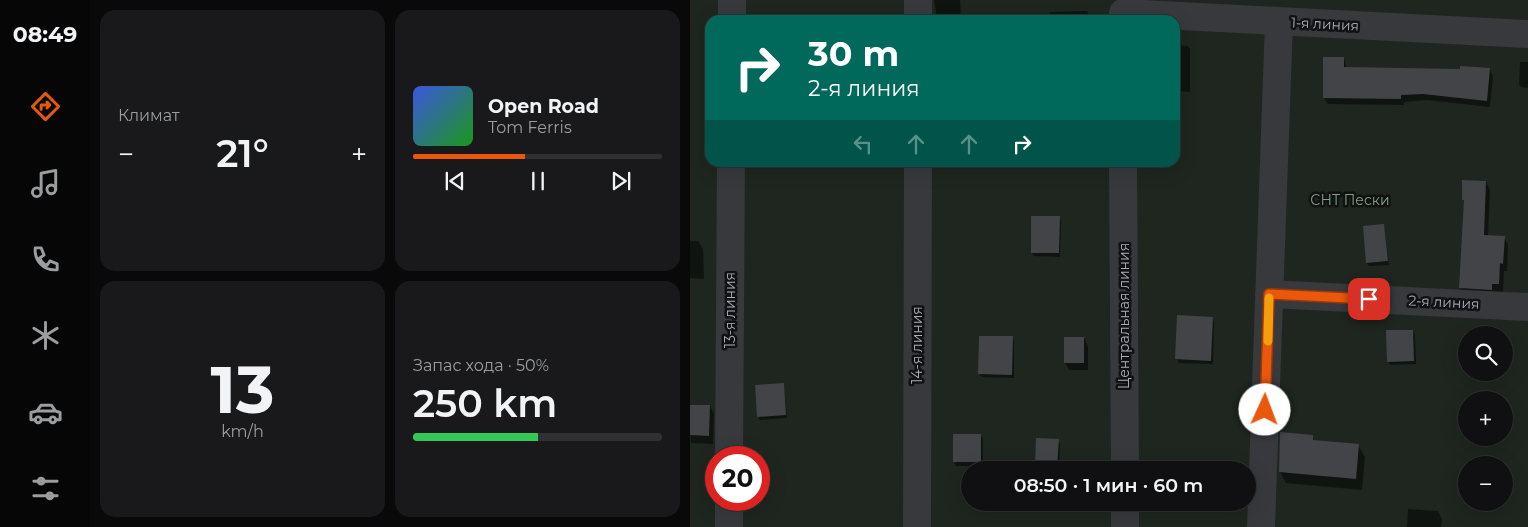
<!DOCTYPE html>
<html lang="ru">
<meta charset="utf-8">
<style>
body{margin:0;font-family:Montserrat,sans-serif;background:#19191b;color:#f1f3f6;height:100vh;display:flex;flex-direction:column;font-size:19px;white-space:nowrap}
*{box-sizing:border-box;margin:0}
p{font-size:16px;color:#9c9d9f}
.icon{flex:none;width:28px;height:28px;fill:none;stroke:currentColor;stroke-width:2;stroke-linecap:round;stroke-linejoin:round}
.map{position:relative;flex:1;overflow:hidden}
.side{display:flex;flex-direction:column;gap:10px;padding:10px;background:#09090a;width:600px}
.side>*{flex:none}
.banner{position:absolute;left:15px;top:15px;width:475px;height:152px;border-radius:15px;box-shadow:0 5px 20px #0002,0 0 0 1px #303032;background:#00695c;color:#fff;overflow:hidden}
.fabs{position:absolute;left:768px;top:326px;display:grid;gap:10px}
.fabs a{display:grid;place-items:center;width:55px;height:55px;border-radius:50%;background:#101012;box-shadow:0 5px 20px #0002,0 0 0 1px #303032;font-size:25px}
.speed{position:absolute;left:15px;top:446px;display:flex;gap:10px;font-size:25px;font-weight:700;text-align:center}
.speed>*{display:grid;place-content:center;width:65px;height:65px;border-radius:50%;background:#101012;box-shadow:0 5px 20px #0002,0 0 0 1px #303032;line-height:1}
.speed .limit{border:8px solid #d22;background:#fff;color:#111}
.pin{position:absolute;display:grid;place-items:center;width:42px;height:42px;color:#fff;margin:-21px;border-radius:10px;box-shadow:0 2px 8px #0006}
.me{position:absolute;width:55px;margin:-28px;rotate:2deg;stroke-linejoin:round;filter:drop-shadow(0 0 4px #0008)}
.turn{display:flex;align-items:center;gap:18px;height:105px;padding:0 20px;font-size:22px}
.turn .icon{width:65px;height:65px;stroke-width:2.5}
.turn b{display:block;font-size:35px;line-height:42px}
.lanes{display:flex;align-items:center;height:48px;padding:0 20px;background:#0003;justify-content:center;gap:25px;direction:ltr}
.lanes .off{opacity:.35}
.big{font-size:38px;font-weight:600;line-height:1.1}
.side .tile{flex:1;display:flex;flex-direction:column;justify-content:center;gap:8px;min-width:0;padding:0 18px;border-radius:15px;background:#19191b}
.side .dial{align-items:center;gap:0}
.dial b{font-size:65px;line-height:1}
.song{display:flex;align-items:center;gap:15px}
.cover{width:60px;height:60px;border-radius:8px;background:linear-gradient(135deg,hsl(230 70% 55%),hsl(120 70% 35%))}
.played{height:5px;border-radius:2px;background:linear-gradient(90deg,#ea580c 45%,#303032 45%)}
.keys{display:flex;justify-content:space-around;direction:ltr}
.heat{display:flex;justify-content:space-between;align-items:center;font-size:28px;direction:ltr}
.charge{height:8px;border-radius:4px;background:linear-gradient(90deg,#34c759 50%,#303032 0)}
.side .tiles{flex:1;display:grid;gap:10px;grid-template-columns:repeat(2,1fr)}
.trip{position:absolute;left:271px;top:461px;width:295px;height:50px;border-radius:25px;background:#101012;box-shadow:0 5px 20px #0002,0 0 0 1px #303032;font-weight:600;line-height:50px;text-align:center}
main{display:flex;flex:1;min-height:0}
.tab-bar{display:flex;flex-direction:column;width:90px;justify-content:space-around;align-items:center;background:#060607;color:#9c9d9f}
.tab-bar .icon{width:35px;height:35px}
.tab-bar .active{color:#ea580c}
.tab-bar b{font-size:22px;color:#f1f3f6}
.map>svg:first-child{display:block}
</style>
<main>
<nav class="tab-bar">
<b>08:49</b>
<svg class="icon active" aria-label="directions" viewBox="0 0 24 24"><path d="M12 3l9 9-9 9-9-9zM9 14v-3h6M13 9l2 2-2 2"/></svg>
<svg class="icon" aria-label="music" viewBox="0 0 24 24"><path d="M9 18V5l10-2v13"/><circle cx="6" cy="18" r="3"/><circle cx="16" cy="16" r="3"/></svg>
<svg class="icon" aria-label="phone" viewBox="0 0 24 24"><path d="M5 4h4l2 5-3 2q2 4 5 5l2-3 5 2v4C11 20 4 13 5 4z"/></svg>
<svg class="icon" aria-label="climate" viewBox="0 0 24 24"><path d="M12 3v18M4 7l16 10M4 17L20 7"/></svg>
<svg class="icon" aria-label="car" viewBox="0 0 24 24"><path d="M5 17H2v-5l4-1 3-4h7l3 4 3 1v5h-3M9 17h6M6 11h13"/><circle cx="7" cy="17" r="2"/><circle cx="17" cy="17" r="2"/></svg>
<svg class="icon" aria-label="filters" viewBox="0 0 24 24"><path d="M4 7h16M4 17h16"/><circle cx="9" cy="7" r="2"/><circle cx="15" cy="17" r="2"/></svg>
</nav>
<section class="side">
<div class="tiles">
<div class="tile"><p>Климат</p>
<div class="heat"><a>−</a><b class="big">21°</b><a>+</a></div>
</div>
<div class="tile">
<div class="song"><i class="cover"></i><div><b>Open Road</b><p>Tom Ferris</p></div></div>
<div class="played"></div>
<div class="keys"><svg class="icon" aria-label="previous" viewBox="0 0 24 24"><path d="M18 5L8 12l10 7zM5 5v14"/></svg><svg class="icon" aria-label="pause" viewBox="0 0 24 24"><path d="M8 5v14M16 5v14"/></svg><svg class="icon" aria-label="next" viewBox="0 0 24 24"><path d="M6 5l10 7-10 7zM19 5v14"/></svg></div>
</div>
<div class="tile dial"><b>13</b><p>km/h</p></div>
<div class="tile"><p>Запас хода · 50%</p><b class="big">250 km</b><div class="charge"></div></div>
</div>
</section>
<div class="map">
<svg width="838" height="527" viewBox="0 0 838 527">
<rect width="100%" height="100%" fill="#161618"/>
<path fill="#1e261f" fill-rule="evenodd" d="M0,0H838V527H0ZM20,20H485V162H20ZM776,335H814V372H776ZM776,400H814V438H776ZM26,458H69V500H26ZM776,465H814V502H776ZM280,470H558V502H280Z"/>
<path fill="#0007" d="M244,0H270L271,17L247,18Z
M397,11L399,15H411L415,20H357L360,12Z
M485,45L498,46L500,49V92L485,91Z
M654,58L657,68L800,70L803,76L800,107L737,100L714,102V105L638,104L634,98Z
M830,62H838V88L831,87L829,84Z
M796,182L800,190L798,236L814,237L818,245L817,271H814L813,292H806V297L775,295L770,288L775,203L773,199Z
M369,218L371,221L370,257L344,256L342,253Z
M694,226L699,265L679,266L677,263Z
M0,241H8L13,249L14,279L0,278Z
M522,318L524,322L523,364L489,363L487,359Z
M723,331L725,335L726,364L700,365L698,361Z
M322,337L324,341V378L292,377L289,374Z
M394,338L398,346V370H379L375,363Z
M94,384L97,418L70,420L68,416Z
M0,406H20L24,414L23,444L1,443Z
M291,435L293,439V466H266L264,462Z
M622,437L625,442L668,445L675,457L672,490L596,483L590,472Z
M368,440L370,444L369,470H348L346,467Z
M718,509L748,511L752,519L751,527H717Z"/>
<path fill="#424448" d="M633,57H654V67L770,69V66L800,68L797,101L733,94L711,95V99L633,98Z
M772,180L796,181L794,235L815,236L813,264L810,263L809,284H802V290L769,288L774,200H772Z
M341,216H370L369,253H341Z
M694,224L698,261L676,263L673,226Z
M487,315L523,317L521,361L485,359Z
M696,330H723L724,361L697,362Z
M289,336H323L322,375L288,374Z
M374,337H394V363H374Z
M94,383L96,415L67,417L65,385Z
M0,405H20L19,436L0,435Z
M590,432L623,435V440L669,444L666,479L589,472Z
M263,434H291V462H263Z
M346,438L369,439L367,468L345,467Z"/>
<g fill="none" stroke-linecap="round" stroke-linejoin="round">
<path stroke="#37393d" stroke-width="28" d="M433,13L838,34
M42,20V0
M228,20V0
M433,162L435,470
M579,294L838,307
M39,458L41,162
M435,502V527
M39,527V500
M227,527L228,162
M571,527L589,21"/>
</g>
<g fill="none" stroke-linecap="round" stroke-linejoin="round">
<defs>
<path id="route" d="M575,410L579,294L679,299"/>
</defs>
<use href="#route" stroke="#983908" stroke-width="12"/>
<use href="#route" stroke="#ea580c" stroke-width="9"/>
<path stroke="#f59e0b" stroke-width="9" d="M578,341L579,298"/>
</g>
<g text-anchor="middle" stroke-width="5" stroke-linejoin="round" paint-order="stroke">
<g font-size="14" fill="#a8aeb8" stroke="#111113">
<text transform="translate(635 24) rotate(3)" y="5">1-я линия</text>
<text transform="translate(754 302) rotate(3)" y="5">2-я линия</text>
<text transform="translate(40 310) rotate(-90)" y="5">13-я линия</text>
<text transform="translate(434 316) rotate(-90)" y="5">Центральная линия</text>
<text transform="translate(227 345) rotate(-90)" y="5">14-я линия</text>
</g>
<g font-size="14" fill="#80a37f" stroke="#111113">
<text x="660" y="205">СНТ Пески</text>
</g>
</g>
</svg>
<div class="fabs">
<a><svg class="icon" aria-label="search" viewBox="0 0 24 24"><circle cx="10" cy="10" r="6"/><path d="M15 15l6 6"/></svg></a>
<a>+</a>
<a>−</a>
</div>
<div class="speed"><div class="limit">20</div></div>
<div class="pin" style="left:679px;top:299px;background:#d93025"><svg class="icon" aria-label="arrive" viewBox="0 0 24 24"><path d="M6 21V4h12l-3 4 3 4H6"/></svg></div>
<svg class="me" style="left:575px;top:410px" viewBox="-20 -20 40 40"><circle r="19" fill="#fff"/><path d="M0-13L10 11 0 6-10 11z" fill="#ea580c"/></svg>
<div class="trip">08:50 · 1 мин · 60 m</div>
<div class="banner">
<div class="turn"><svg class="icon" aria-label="right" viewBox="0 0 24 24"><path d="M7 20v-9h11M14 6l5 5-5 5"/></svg><div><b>30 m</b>2-я линия</div></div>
<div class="lanes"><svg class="icon off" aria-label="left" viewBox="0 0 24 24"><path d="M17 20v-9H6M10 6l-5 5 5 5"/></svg><svg class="icon off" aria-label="ahead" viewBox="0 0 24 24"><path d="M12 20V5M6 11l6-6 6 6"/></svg><svg class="icon off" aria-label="ahead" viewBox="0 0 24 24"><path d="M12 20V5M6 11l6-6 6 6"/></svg><svg class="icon" aria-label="right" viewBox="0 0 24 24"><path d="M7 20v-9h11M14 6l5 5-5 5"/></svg></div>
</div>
</div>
</main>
